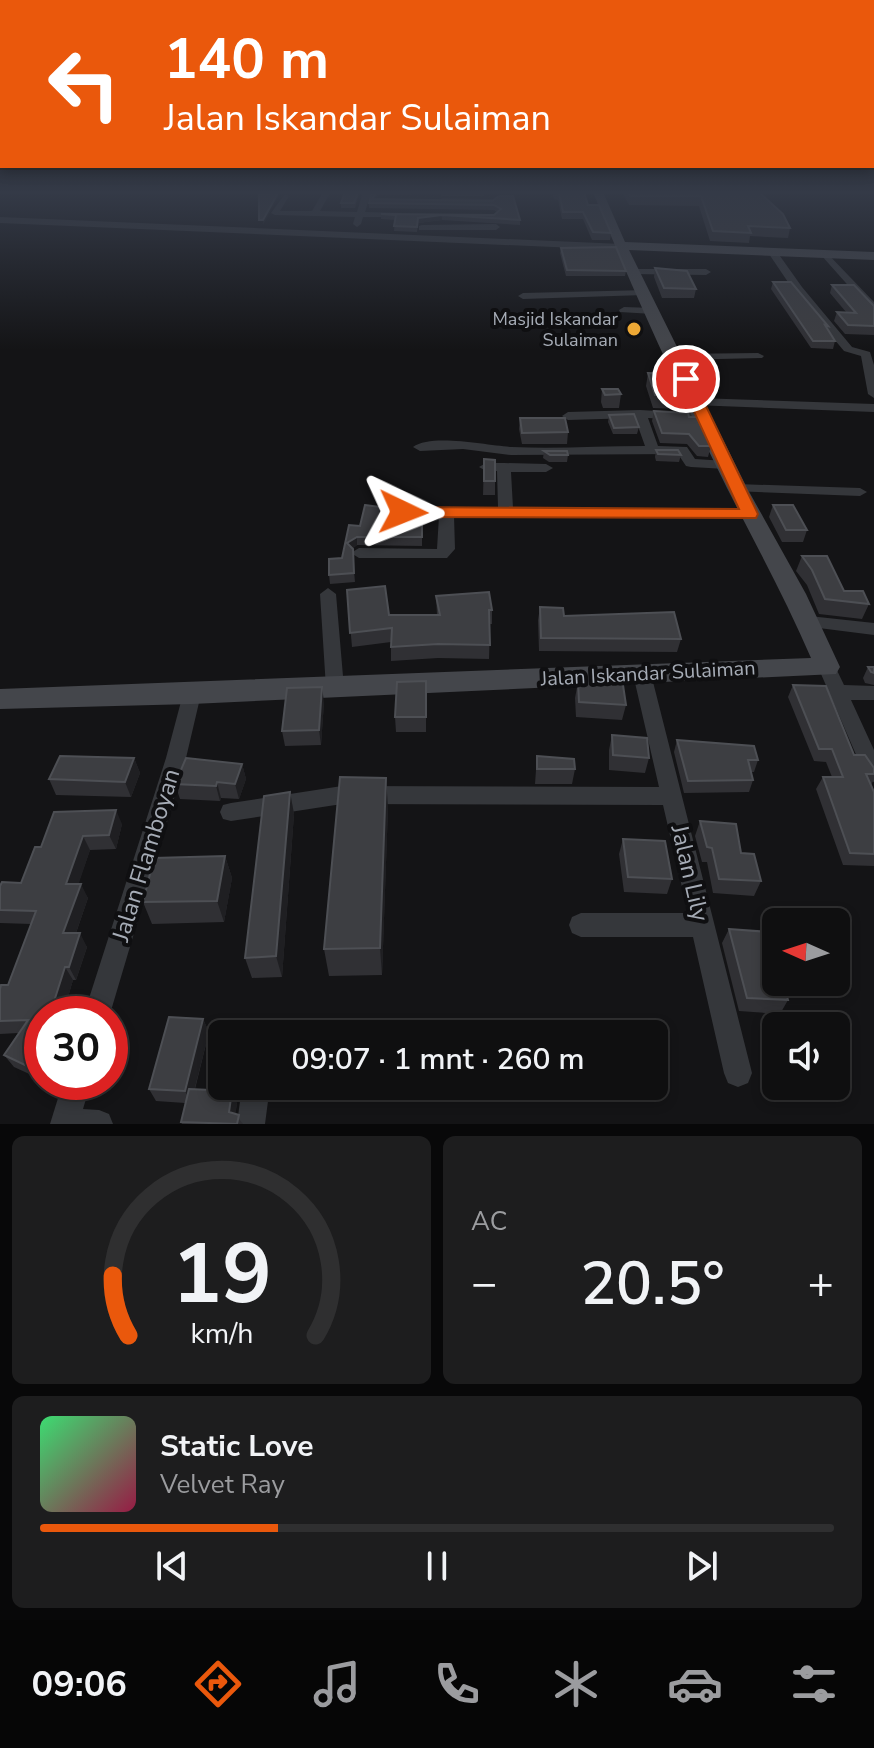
<!DOCTYPE html>
<html lang="id">
<meta charset="utf-8">
<style>
body{margin:0;font-family:"Nunito Sans",sans-serif;background:#1d1d1e;color:#f1f3f6;height:100vh;display:flex;flex-direction:column;font-size:30px;white-space:nowrap}
*{box-sizing:border-box;margin:0}
p{font-size:26px;color:#9b9c9f}
.icon{flex:none;width:44px;height:44px;fill:none;stroke:currentColor;stroke-width:2;stroke-linecap:round;stroke-linejoin:round}
.map{position:relative;height:1124px;overflow:hidden}
.side{display:flex;flex-direction:column;gap:12px;padding:12px;background:#080809;flex:1}
.side>*{flex:none}
.top-card{position:absolute;left:0px;top:0px;width:874px;height:168px;box-shadow:0 4px 12px #0003,0 0 0 2px #2f2f30;background:#ea580c;color:#fff;overflow:hidden}
.needle{width:52px;rotate:273deg}
.tools{position:absolute;left:762px;top:908px;display:grid;gap:16px}
.tools a{display:grid;place-items:center;width:88px;height:88px;border-radius:12px;background:#0f0f10;box-shadow:0 4px 12px #0003,0 0 0 2px #2f2f30;font-size:40px}
.speed{position:absolute;left:24px;top:996px;display:flex;gap:16px;font-size:40px;font-weight:700;text-align:center}
.speed>*{display:grid;place-content:center;width:104px;height:104px;border-radius:50%;background:#0f0f10;box-shadow:0 4px 12px #0003,0 0 0 2px #2f2f30;line-height:1}
.speed .limit{border:12px solid #d22;background:#fff;color:#111}
.pin{position:absolute;display:grid;place-items:center;width:68px;height:68px;color:#fff;margin:-34px;border:4px solid #fff;border-radius:50%;box-shadow:0 2px 8px #0007}
.me{position:absolute;width:88px;margin:-44px;rotate:92deg;stroke-linejoin:round;filter:drop-shadow(0 0 6px #0008)}
.turn{display:flex;align-items:center;gap:28px;height:168px;padding:0 32px;font-size:36px}
.turn .icon{width:104px;height:104px;stroke-width:2.5}
.turn b{display:block;font-size:56px;line-height:68px}
.big{font-size:60px;font-weight:600;line-height:1.1}
.side .card{flex:1;display:flex;flex-direction:column;justify-content:center;gap:12px;min-width:0;padding:0 28px;border-radius:12px;background:#1d1d1e}
.side .dial{align-items:center;gap:0}
.dial svg{height:208px;overflow:visible;fill:none;stroke:#2f2f30;stroke-width:7;stroke-linecap:round;text-anchor:middle}
.dial text{fill:#f1f3f6;stroke:none}
.song{display:flex;align-items:center;gap:24px}
.cover{width:96px;height:96px;border-radius:12px;background:linear-gradient(135deg,hsl(140 70% 55%),hsl(340 70% 35%))}
.played{height:8px;border-radius:4px;background:linear-gradient(90deg,#ea580c 30%,#2f2f30 30%)}
.keys{display:flex;justify-content:space-around;direction:ltr}
.heat{display:flex;justify-content:space-between;align-items:center;font-size:44px;direction:ltr}
.side .tiles{flex:1;display:grid;gap:12px;grid-template-columns:1fr 1fr}
.card:last-child{grid-column:span 2}
.trip{position:absolute;left:208px;top:1020px;width:460px;height:80px;border-radius:12px;background:#0f0f10;box-shadow:0 4px 12px #0003,0 0 0 2px #2f2f30;font-weight:600;line-height:80px;text-align:center}
.tabs{display:flex;height:128px;justify-content:space-around;align-items:center;background:#060606;color:#9b9c9f}
.tabs .icon{width:56px;height:56px}
.tabs .on{color:#ea580c}
.tabs b{font-size:36px;color:#f1f3f6}
.map>svg:first-child{display:block}
</style>
<div class="map">
<svg width="874" height="1124" viewBox="0 0 874 1124">
<rect width="100%" height="100%" fill="#141416"/>
<g fill="none" stroke-linecap="round" stroke-linejoin="round">
<path fill="#35373b" fill-rule="evenodd" d="M323,192L330,193L320,211L357,212L363,192H371L365,212L400,213L404,215L400,217H363L361,224L357,227L353,224L355,217L275,215L271,213L285,194L289,196L280,211H312Z
M442,198L492,199L496,201L492,203L439,202Z
M0,217L622,244L626,247L622,250L0,223Z
M422,225L496,224L500,227L496,230H419V226Z
M769,249H775L802,287L852,347L870,352L874,365V398L868,394L861,356L844,351L794,291L767,251Z
M824,250L874,302V311L870,310L821,255V251Z
M635,269H706L711,272L706,275L632,274V270Z
M648,290V294L644,295L523,299L518,296L523,293Z
M624,307L653,308L658,311L653,314L620,312L619,310Z
M758,353L764,356L762,358L675,360L669,357L675,354Z
M697,398L874,404V412L693,405V399Z
M640,410L710,414L711,417L705,421L648,418L658,446L687,447L695,459L726,461L733,465L726,469L691,467L686,466L678,454L511,455L463,449L420,451L413,447C432,433 489,446 512,447C556,449 601,446 645,446L635,418L568,420L562,416L568,412Z
M504,463L546,464L553,468L546,472H511L513,508L750,510L757,514L750,518H506L454,516L455,549L447,558H359L351,553L359,548L437,549L439,516L383,515L376,511L383,507H498L497,471H486L479,467L486,463Z
M737,484L860,488L867,492L860,496L732,491L730,488L732,485Z
M328,588L336,594L344,688L342,693L335,695L328,693L326,688L320,594Z
M809,616L874,623V635L803,626L800,622L803,618Z
M827,660L833,662L844,685L874,686V700H851L874,750V782L867,779L864,773L818,667L821,662Z
M642,667L649,669L651,674L752,1073L748,1083L738,1087L728,1083L724,1073L693,937H581L572,933L569,925L572,917L581,913H688L663,805L342,804L231,821L223,819L220,812L223,805L231,803L342,786L659,787L633,674L635,669Z
M192,687L199,689L201,694L186,758L110,1014H84L166,758L183,694L185,689Z
M63,1082H91L83,1109L99,1110L109,1114L113,1124H50Z
M242,1086H270L265,1124H237Z"/>
<path fill="#44464b" fill-rule="evenodd" d="M593,192H603L625,242L874,252V260L629,250L747,488L806,594L840,667L836,674L192,704L0,709V689L811,658C786,600 756,545 727,488C679,391 633,292 593,192Z"/>
</g>
<path fill="#303034" d="M372,192L411,193V195H377L375,199L492,201L520,220V225L442,220L418,223L417,232L394,231L395,220L381,219V214L494,215L497,212L494,210L369,208V203Z
M441,192H484V196H441Z
M552,192H584L588,205L611,233L610,240H592L583,219H562L558,200L554,199Z
M622,192H759L790,228L788,238L750,236L749,243L710,241L699,206L629,205Z
M359,193L355,208H341V203Z
M561,248L626,271L625,276H566L560,253Z
M655,268L696,289L694,298H662L654,277Z
M773,282L828,326L827,328L835,341L833,349L811,348L771,289Z
M832,285L874,306V335L845,334L834,321L837,312H846L830,293Z
M648,373L684,396L681,409L653,408L646,386Z
M602,389L621,394L619,408H603L601,402Z
M654,411L689,417L711,446L708,457L697,456L687,444L660,443L652,421Z
M609,415L639,427L637,434H613L608,422Z
M520,418L568,432L567,444H522L519,429Z
M656,450L681,455L679,462L656,461L655,457Z
M544,451L568,455L567,462H549L543,458Z
M484,459L495,481V495H483Z
M773,505L807,530L803,542H782L769,517Z
M403,510L402,526L422,525V546L357,545L352,549L355,582L330,584L329,575L342,558L360,526Z
M802,556L844,591L869,604L862,619L819,614L807,585L796,571Z
M347,590L389,615H437L436,596L492,610V624H490L489,659L438,658L391,661V642L352,647Z
M540,607L564,616L681,639L677,652L539,651L538,620Z
M868,667H874V685L865,683L863,678Z
M426,681V732H396L395,717Z
M578,682L626,705L622,720L576,717L575,698Z
M793,685L854,755L874,768V779L871,785L874,792V866L843,865L816,789L823,777H832L826,762L814,761L788,697Z
M324,702L321,745L285,746L282,731Z
M612,735L649,758L645,773L609,770V750Z
M677,740L758,760L754,772H751L753,780L749,792L684,793L674,752Z
M537,756L575,769L572,784H535Z
M134,758L140,773L131,797L56,795L49,779Z
M242,764L246,779L239,799L221,798L220,801L180,799L175,784Z
M290,792L294,814L282,977L252,978L245,958Z
M388,807L382,975L329,976L324,949Z
M700,821L741,853L761,881L754,896L713,893L707,862H702L695,836Z
M122,824L116,849L90,850L78,884L88,898L76,933L87,947L76,980H73L63,1014H42V1069L36,1077L14,1067L4,1055L18,1033L0,1034V989L8,985L31,924L0,923V886L21,883L41,847Z
M623,839L672,879L667,894L624,892L619,854Z
M225,856L232,878L224,922L152,924L143,902Z
M729,929L788,1000L780,1014L739,1011L722,943Z
M203,1019L209,1032L195,1089L232,1091L237,1104L235,1114L243,1124H182L181,1122L185,1103L156,1101L149,1089Z"/>
<path fill="#1f1f22" d="M278,193V198L263,225V220Z
M442,215V220L418,223L417,232L418,218Z
M357,537V545L348,552L347,543Z
M322,687L324,702L321,745L319,730Z
M134,758L140,773L131,797L125,782Z
M242,764L246,779L239,799L235,784Z
M386,778L388,807L382,975L380,948Z
M217,782L221,798L220,801L216,786Z
M290,792L294,814L282,977L276,956Z
M116,810L122,824L116,849L109,835Z
M83,836L90,850L74,898L66,884Z
M225,856L232,878L224,922L217,901Z
M81,884L88,898L71,947L63,933Z
M80,933L87,947L76,980L69,967Z
M65,967L73,980L63,1014H50Z
M203,1019L209,1032L191,1103L185,1091Z
M42,1043V1069L36,1077L27,1066Z
M232,1091L237,1104L234,1124L229,1112Z"/>
<path fill="#3d3e42" stroke="#4d4f54" stroke-width="2" d="M345,192H358L354,203H341Z
M372,192H376L372,199L492,201L499,196H513L520,220L442,215L418,218L417,227L394,226L396,215L381,214L494,215L501,209L494,205L369,203Z
M554,192H584L588,205H599L611,233L593,232L583,212H563L559,192Z
M628,192H759L783,214L790,228L748,226L751,233L713,231L701,196H630Z
M278,193L263,220H259V194Z
M616,247L626,271L567,270L561,248Z
M655,268L687,271L696,289L664,288Z
M773,282H791L828,326L825,325L835,341H813Z
M832,285H854L874,306V326L848,325L837,312L856,313Z
M648,373L676,374L684,396L655,395Z
M602,389H618L621,394L605,395Z
M654,411L688,413L689,417H697L711,446H699L689,434L662,433Z
M634,414L639,427L614,428L609,415Z
M520,418H565L568,432L522,433Z
M656,450H678L681,455L658,454Z
M544,451H567L568,455H550Z
M484,459L495,460V481H484Z
M365,505L403,510L400,526L422,525V537H357L347,543L353,549L354,573L329,575V559L342,558L349,525L360,526Z
M773,505H793L807,530H786Z
M802,556H827L844,591H863L869,604L825,599L812,570Z
M385,586L389,615H440L436,596L489,592L492,610H489L490,645L438,644L391,647L392,628L350,633L347,590Z
M540,607L563,608L564,616L674,612L681,639L541,638Z
M868,667H874V673L871,672Z
M426,681V717H395L397,682Z
M578,682L623,685L626,705L579,702Z
M793,685L826,686L854,755H865L874,768V774H866L874,792V854L850,853L823,777H843L832,749H819Z
M322,687L319,730L282,731L287,688Z
M612,735L647,738L649,758L613,755Z
M677,740L754,746L758,760H748L753,780L688,781Z
M60,756L134,758L125,782L49,779Z
M537,756L574,759L575,769H537Z
M186,758L242,764L235,784L217,782L216,786L175,784Z
M340,777L386,778L380,948L324,949Z
M290,792L276,956L245,958L264,796Z
M116,810L109,835L83,836L66,884H81L63,933H80L69,967H65L50,1014H42V1043L27,1066L4,1055L28,1020L0,1021V989L1,985H8L36,911L0,910V886L2,882L21,883L35,847H41L54,812Z
M700,821L736,824L741,853L754,854L761,881L719,879L712,848L707,847Z
M623,839L665,841L672,879L628,877Z
M225,856L217,901L143,902L154,858Z
M729,929L769,932L776,958V982H783L788,1000L747,998Z
M169,1017L203,1019L185,1091L149,1089Z
M189,1089L232,1091L229,1112L239,1115L237,1124L181,1122Z"/>
<linearGradient id="sky" x2="0" y2="1"><stop stop-color="#0b0b0c"/><stop offset="0.55" stop-color="#343a47"/><stop offset="1" stop-color="#343a47" stop-opacity="0"/></linearGradient>
<rect width="874" height="350" fill="url(#sky)"/>
<path fill="#ea580c" stroke="#983908" stroke-width="2" d="M686,375L693,379L758,514L756,518L403,517L394,512L403,507L739,509L679,379Z"/>
<circle fill="#eda835" stroke="#0f0f11" stroke-width="3" cx="634" cy="329" r="8"/>
<g text-anchor="middle" stroke-width="8" stroke-linejoin="round" paint-order="stroke">
<g font-size="18" fill="#a6acb6" stroke="#0f0f11" text-anchor="end">
<text x="618" y="325">Masjid Iskandar<tspan x="618" dy="21">Sulaiman</tspan></text>
</g>
<g font-size="20" fill="#a6acb6" stroke="#0f0f11">
<text transform="translate(648 673) rotate(-3)" y="7">Jalan Iskandar Sulaiman</text>
</g>
<g font-size="24" fill="#a6acb6" stroke="#0f0f11">
<text transform="translate(146 855) rotate(-73)" y="8">Jalan Flamboyan</text>
<text transform="translate(690 873) rotate(77)" y="8">Jalan Lily</text>
</g>
</g>
</svg>
<div class="tools">
<a><svg class="needle" viewBox="-14 -14 28 28"><path d="M0-13l5 13h-10z" fill="#e53935"/><path d="M0 13l5-13h-10z" fill="#9b9c9f"/></svg></a>
<a><svg class="icon" aria-label="sound" viewBox="0 0 24 24"><path d="M4 9h4l5-4v14l-5-4H4zM17 9q2 3 0 6"/></svg></a>
</div>
<div class="speed"><div class="limit">30</div></div>
<div class="pin" style="left:686px;top:379px;background:#d93025"><svg class="icon" aria-label="arrive" viewBox="0 0 24 24"><path d="M6 21V4h12l-3 4 3 4H6"/></svg></div>
<svg class="me" style="left:403px;top:512px" viewBox="-20 -20 40 40"><path d="M0-17L14 15 0 8-14 15z" fill="#ea580c" stroke="#fff" stroke-width="4"/></svg>
<div class="trip">09:07 · 1 mnt · 260 m</div>
<div class="top-card">
<div class="turn"><svg class="icon" aria-label="left" viewBox="0 0 24 24"><path d="M17 20v-9H6M10 6l-5 5 5 5"/></svg><div><b>140 m</b>Jalan Iskandar Sulaiman</div></div>
</div>
</div>
<section class="side">
<div class="tiles">
<div class="card dial"><svg viewBox="0 0 100 80">
<path d="M14 69A42 42 0 1 1 86 69"/>
<path d="M14 69A42 42 0 0 1 8 46" stroke="#ea580c"/>
<text x="50" y="56" font-size="32" font-weight="700">19</text>
<text x="50" y="72" font-size="11">km/h</text>
</svg></div>
<div class="card"><p>AC</p>
<div class="heat"><a>−</a><b class="big">20.5°</b><a>+</a></div>
</div>
<div class="card">
<div class="song"><i class="cover"></i><div><b>Static Love</b><p>Velvet Ray</p></div></div>
<div class="played"></div>
<div class="keys"><svg class="icon" aria-label="previous" viewBox="0 0 24 24"><path d="M18 5L8 12l10 7zM5 5v14"/></svg><svg class="icon" aria-label="pause" viewBox="0 0 24 24"><path d="M8 5v14M16 5v14"/></svg><svg class="icon" aria-label="next" viewBox="0 0 24 24"><path d="M6 5l10 7-10 7zM19 5v14"/></svg></div>
</div>
</div>
</section>
<nav class="tabs">
<b>09:06</b>
<svg class="icon on" aria-label="directions" viewBox="0 0 24 24"><path d="M12 3l9 9-9 9-9-9zM9 14v-3h6M13 9l2 2-2 2"/></svg>
<svg class="icon" aria-label="music" viewBox="0 0 24 24"><path d="M9 18V5l10-2v13"/><circle cx="6" cy="18" r="3"/><circle cx="16" cy="16" r="3"/></svg>
<svg class="icon" aria-label="phone" viewBox="0 0 24 24"><path d="M5 4h4l2 5-3 2q2 4 5 5l2-3 5 2v4C11 20 4 13 5 4z"/></svg>
<svg class="icon" aria-label="climate" viewBox="0 0 24 24"><path d="M12 3v18M4 7l16 10M4 17L20 7"/></svg>
<svg class="icon" aria-label="car" viewBox="0 0 24 24"><path d="M5 17H2v-5l4-1 3-4h7l3 4 3 1v5h-3M9 17h6M6 11h13"/><circle cx="7" cy="17" r="2"/><circle cx="17" cy="17" r="2"/></svg>
<svg class="icon" aria-label="filters" viewBox="0 0 24 24"><path d="M4 7h16M4 17h16"/><circle cx="9" cy="7" r="2"/><circle cx="15" cy="17" r="2"/></svg>
</nav>
